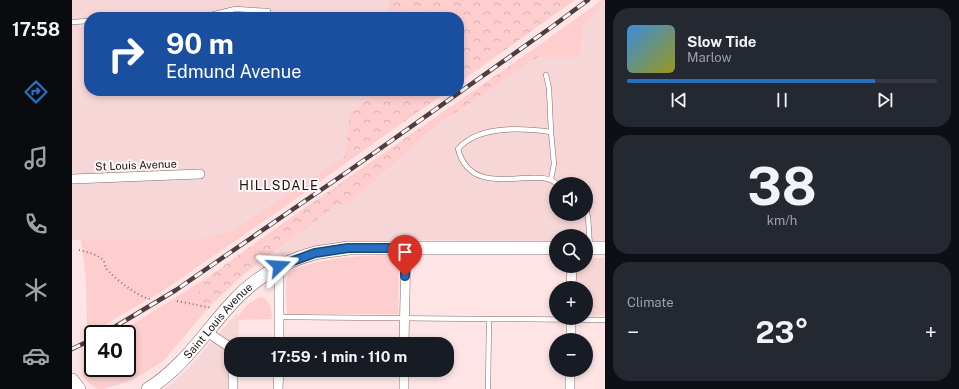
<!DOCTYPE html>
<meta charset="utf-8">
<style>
body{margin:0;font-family:"Public Sans",sans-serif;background:#242831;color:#f1f3f6;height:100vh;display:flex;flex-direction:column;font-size:15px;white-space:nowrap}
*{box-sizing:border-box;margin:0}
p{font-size:13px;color:#9ea1a6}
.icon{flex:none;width:22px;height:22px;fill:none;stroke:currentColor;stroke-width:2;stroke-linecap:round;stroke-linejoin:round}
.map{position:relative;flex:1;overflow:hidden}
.drawer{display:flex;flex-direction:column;gap:8px;padding:8px;background:#0d0f14;width:354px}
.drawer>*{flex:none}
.hud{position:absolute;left:12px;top:12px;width:380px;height:84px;border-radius:16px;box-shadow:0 2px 6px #0003;background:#1a4fa0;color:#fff;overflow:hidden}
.buttons{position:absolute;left:477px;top:177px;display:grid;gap:8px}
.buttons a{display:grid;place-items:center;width:44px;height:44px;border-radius:50%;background:#171b24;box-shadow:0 2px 6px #0003;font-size:20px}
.speed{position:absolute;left:12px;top:325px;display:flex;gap:8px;font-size:20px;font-weight:700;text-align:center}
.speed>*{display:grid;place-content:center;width:52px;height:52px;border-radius:50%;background:#171b24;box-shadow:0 2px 6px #0003;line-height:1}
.speed .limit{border:2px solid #111;border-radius:6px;background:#fff;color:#111}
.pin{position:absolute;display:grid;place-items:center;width:34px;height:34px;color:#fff;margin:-41px -17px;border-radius:50% 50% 50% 0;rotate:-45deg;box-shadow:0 0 4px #0007}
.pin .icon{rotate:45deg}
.me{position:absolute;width:44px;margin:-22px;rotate:70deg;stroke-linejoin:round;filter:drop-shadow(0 0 3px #0008)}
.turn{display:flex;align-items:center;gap:14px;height:84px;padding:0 16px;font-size:18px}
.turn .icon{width:52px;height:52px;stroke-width:2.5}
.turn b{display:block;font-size:28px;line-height:34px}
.big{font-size:30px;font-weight:700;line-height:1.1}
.drawer .card{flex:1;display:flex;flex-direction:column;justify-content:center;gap:6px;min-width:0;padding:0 14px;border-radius:16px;background:#242831}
.drawer .dial{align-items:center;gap:0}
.dial b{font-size:52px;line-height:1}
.song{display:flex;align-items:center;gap:12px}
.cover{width:48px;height:48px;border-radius:6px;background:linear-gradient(135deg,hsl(210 70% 55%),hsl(60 70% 35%))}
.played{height:4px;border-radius:2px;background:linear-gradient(90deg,#276fbf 80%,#363941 80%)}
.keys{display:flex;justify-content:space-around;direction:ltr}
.heat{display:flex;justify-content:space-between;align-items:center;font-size:22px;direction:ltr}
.trip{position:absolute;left:152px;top:337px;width:230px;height:40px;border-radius:16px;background:#171b24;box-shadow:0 2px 6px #0003;font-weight:700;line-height:40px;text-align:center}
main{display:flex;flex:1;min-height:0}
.tabs{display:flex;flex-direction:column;width:72px;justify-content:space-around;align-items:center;background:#090b0e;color:#9ea1a6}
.tabs .icon{width:28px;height:28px}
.tabs .selected{color:#276fbf}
.tabs b{font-size:18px;color:#f1f3f6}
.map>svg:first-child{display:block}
</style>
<main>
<nav class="tabs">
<b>17:58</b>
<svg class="icon selected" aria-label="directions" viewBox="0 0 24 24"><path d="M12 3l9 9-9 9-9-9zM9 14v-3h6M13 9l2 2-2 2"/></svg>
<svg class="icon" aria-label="music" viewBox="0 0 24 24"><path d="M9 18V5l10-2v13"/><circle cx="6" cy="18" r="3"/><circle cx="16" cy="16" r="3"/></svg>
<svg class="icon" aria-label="phone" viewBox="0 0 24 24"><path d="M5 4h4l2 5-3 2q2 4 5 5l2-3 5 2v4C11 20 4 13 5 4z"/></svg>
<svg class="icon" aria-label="climate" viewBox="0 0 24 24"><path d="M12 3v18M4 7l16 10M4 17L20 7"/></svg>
<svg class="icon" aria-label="car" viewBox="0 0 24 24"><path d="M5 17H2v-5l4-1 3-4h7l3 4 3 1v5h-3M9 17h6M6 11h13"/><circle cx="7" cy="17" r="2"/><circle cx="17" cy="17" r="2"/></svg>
</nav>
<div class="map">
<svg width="533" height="389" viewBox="0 0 533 389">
<defs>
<pattern id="forest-crowns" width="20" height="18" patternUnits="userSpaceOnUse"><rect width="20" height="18" fill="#fececf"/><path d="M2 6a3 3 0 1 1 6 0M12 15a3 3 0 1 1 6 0" fill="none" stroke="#d9b0b1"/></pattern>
</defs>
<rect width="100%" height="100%" fill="#fee4e5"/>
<path fill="#f7d6d7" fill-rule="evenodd" d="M0,0H317V17H17V91H306L278,113L272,158L163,229L131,239L0,240Z
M533,1V241H514V236H484V241L340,240L268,242L228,251L212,258L205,250L262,206L277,204L361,128L466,57H508L511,27ZM484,184H514V214H484Z
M514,258H533V315L514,316V288H503V266H514Z
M164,314L167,316L166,344H159V370L165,389H92L102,382L121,363Z"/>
<path fill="#fececf" d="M530,0H533V1L511,27L508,57H466V46Z
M299,145L208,210L92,290L12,337V330L15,326L14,281L9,240L131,239L163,229L281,151Z
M320,255L325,258L327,266L326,314H215C215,307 213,282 215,277C224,258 300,255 320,255Z
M136,277L122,300L139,305L91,361L71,374L51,383L31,389H26L20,386L11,376L12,355L21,349V368H55V334H45Z
M190,297C199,302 199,310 200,319L166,320C167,310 181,299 190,297Z"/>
<path fill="url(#forest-crowns)" d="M317,0H503L387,83V17H317Z
M466,46V57L361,128L277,204L262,207L171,275L139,305L122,300L136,277L221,216Z
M306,91H376L299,145L281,151L272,158L278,113Z"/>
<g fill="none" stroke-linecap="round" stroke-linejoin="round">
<defs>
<path id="lane" d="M131,17L163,9L196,11
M0,22L17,21
M474,75L477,88L479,132C452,128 406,125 386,149C395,183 423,180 452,178C464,178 476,176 485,184
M479,179L482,164L479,132
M514,209L516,217L518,247
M207,317L533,320
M416,389L417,319"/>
<path id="street" d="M0,179L128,174
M499,288L500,266
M135,332L159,348
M499,340V318
M207,344V266
M332,344L334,248
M161,389V370
M206,389L207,370
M332,389V370
M498,389V370"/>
<g id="secondary">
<path d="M514,248H533"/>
<path d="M0,380L7,389"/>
<path id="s1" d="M76,389C110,368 132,334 158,305C180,280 210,262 243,253C253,251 265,250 276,248H484"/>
</g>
</defs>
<use href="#lane" stroke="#866a6b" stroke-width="5.5"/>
<use href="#street" stroke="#866a6b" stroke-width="10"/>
<use href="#secondary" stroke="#866a6b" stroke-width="14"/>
<path stroke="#867475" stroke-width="2" stroke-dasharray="1 3" stroke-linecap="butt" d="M7,250C15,252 25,254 31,260C33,262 33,266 34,268C40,277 68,298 78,299
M105,301L140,308"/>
<use href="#lane" stroke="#fff" stroke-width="4.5"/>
<use href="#street" stroke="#fff" stroke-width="9"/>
<use href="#secondary" stroke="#fff" stroke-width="13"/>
<defs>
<path id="rail" d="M31,334L104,290L156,254L278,170L481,26L516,0
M0,349L21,339"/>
</defs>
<use href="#rail" stroke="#4c3e3f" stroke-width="4.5"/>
<use href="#rail" stroke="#fef7f7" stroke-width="3" stroke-dasharray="9" stroke-linecap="butt"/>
</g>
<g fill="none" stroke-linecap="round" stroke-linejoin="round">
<defs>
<path id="route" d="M207,266L243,253L276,248H334L333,276"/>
</defs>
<use href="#route" stroke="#19487c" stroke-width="10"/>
<use href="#route" stroke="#276fbf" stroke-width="7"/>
</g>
<g text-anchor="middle" stroke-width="4" stroke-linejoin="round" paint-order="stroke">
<g font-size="11" fill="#1d1313" stroke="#fef7f7">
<text transform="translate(64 165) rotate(-2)" y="4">St Louis Avenue</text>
<text dy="4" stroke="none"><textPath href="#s1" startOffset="98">Saint Louis Avenue</textPath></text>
</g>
<g font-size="13" letter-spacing="1" fill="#1d1313" stroke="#fef7f7">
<text x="207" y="190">HILLSDALE</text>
</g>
</g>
</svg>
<div class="buttons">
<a><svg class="icon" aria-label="sound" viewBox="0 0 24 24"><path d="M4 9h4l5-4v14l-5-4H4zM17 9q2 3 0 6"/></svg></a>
<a><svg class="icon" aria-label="search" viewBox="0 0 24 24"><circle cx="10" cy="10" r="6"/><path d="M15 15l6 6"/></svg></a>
<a>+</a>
<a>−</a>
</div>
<div class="speed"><div class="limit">40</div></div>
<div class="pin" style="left:333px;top:276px;background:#d93025"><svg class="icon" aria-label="arrive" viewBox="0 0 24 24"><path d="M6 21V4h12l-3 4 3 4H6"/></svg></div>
<svg class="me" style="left:207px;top:266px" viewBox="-20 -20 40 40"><path d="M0-17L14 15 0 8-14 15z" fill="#276fbf" stroke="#fff" stroke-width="4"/></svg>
<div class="trip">17:59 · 1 min · 110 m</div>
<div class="hud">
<div class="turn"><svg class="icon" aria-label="right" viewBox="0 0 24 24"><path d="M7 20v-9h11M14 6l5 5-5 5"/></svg><div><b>90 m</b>Edmund Avenue</div></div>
</div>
</div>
<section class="drawer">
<div class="card">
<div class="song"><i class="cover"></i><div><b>Slow Tide</b><p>Marlow</p></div></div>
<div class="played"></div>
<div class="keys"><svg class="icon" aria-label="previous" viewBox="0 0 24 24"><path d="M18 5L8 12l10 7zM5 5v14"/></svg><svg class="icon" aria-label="pause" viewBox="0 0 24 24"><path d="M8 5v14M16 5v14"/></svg><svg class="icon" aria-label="next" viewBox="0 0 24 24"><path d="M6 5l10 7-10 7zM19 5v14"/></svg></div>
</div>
<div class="card dial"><b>38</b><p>km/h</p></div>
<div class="card"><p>Climate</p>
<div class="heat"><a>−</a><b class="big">23°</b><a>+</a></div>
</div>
</section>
</main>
